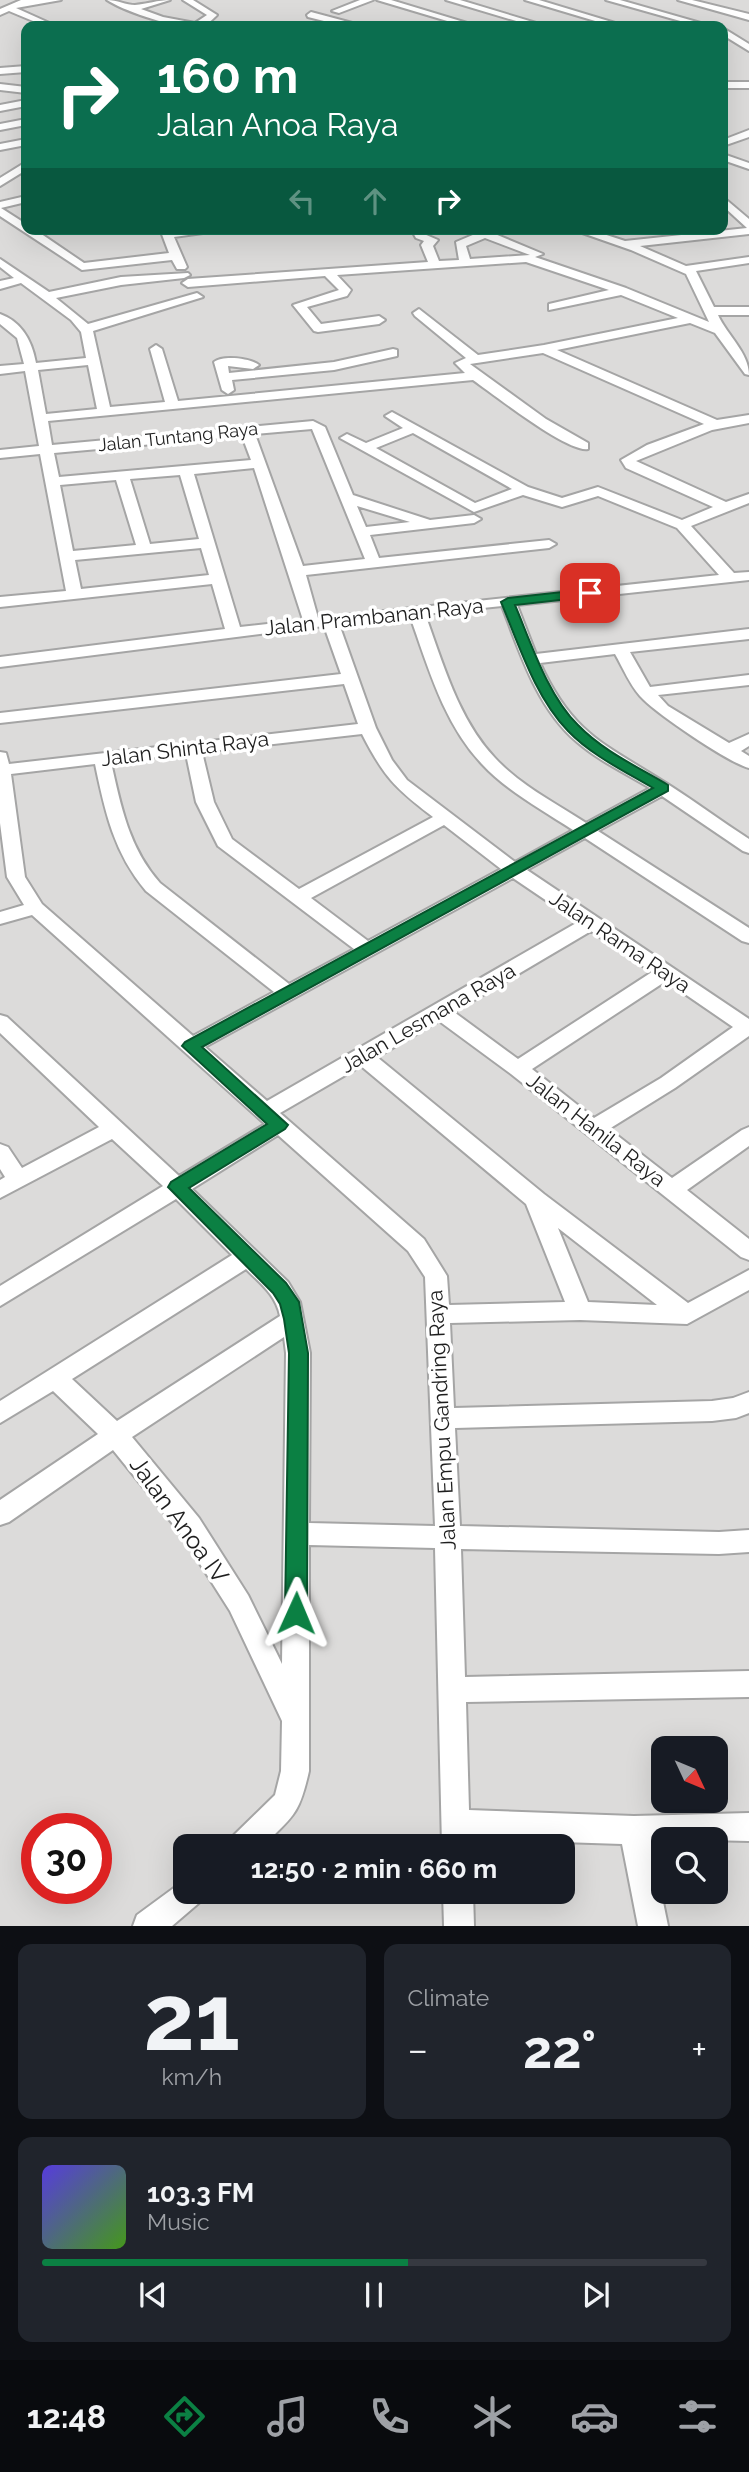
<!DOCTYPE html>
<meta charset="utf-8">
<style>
body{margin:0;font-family:Raleway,sans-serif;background:#20242c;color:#f1f3f6;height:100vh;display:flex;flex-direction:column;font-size:26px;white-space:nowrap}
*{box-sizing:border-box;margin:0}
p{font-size:23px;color:#9ea1a6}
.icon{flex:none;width:38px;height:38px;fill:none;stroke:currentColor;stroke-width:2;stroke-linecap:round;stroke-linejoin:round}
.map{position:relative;height:1926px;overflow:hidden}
.side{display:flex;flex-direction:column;gap:18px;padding:18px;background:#0d0f14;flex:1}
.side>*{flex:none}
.top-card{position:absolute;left:21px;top:21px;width:707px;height:214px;border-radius:14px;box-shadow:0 7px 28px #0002;background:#0b6e4f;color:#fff;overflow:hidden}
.needle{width:46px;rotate:134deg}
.tools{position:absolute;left:651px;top:1736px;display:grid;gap:14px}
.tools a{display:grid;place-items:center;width:77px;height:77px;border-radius:14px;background:#171b24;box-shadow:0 7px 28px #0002;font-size:35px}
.speed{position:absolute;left:21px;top:1813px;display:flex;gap:14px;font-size:35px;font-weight:700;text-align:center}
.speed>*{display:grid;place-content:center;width:91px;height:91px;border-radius:50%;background:#171b24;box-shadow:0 7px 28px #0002;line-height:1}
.speed .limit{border:10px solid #d22;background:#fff;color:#111}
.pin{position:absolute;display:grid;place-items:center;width:60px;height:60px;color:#fff;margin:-30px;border-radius:14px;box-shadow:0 4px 10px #0006}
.me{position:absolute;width:77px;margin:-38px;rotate:1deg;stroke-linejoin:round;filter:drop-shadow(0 0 5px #0008)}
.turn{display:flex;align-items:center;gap:24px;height:147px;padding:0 21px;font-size:32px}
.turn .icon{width:91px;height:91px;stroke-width:2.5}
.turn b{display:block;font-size:49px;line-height:60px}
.lanes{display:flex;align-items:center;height:66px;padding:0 21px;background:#0003;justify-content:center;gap:35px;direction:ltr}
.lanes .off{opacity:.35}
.big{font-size:52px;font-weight:700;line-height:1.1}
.side .widget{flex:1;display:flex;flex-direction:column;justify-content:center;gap:10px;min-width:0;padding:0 24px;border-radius:14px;background:#20242c}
.side .dial{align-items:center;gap:0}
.dial b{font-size:91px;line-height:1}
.song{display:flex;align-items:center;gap:21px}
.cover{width:84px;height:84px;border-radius:10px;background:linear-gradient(135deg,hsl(250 70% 55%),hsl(100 70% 35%))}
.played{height:7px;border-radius:4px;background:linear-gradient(90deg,#0b8043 55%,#363941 55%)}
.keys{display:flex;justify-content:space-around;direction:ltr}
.heat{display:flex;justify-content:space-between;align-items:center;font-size:38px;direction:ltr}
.side .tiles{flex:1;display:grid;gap:18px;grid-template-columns:1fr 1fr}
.widget:last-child{grid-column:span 2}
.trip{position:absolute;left:173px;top:1834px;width:402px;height:70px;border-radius:14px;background:#171b24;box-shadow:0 7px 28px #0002;font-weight:700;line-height:70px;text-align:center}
.tabs{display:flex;height:112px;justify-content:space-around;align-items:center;background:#090b0e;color:#9ea1a6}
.tabs .icon{width:49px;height:49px}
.tabs .selected{color:#0b8043}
.tabs b{font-size:32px;color:#f1f3f6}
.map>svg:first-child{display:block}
</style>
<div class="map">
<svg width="749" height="1926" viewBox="0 0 749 1926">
<rect width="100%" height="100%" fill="#efece3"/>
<path fill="#dcdbda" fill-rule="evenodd" d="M0,0H749V1926H0ZM26,26H723V229H26ZM663,1748H716V1801H663ZM37,1829H96V1888H37ZM663,1839H716V1892H663ZM186,1846H564V1892H186Z"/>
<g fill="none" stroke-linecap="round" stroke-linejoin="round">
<defs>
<path id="minor" d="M21,0H61L16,8L56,26H45L9,11L0,15V9Z
M107,0C117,0 126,5 135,5C147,4 158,0 170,0L141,9L163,17L195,23L207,15L183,0H193L217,15C214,18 209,23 204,25C184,33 124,11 107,0Z
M360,0H373L339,13L332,11Z
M377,0H391L477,26H464Z
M446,0H460L546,26H533Z
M525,0H539L625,26H612Z
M606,0H620L711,26H698Z
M678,0H692L749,14V20Z
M311,12L356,24L357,26H344L308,17L307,15Z
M723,28L749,44V51L723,35Z
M26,66V72L0,74V68Z
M723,82H749V88H723Z
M0,84L26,87V93L0,90Z
M26,100V106L0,111V105Z
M26,119V125L0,130V124Z
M749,130V137L723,146V140Z
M26,139V145L0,150V144Z
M723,154L749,163V169L723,160Z
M26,162V170L0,186V178Z
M26,196V202L1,208L26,224V229H34L84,263L169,253L160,229H215L210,232L174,237L187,267L185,269H177L172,260L82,270L0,216V202Z
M723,197L749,219V234L640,246L686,266L749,257V263L696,271L714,307H749V315H718C727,335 749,353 749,375L745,374L715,333L690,323L557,350L717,420L749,415V423L712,430L636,461L726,502L749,494V503L691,526L734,573L749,572V580L517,605L536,654L749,629V639L630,652L650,687L749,675V685L658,695L668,706L729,743L749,734V746L741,751L749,756V768C729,763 655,713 640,696C630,685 623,668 615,654L540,663C573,736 607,745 669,785C696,802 722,822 749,839V853L743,851L662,796L598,831L749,928V943L742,941L585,838L527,870L749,1019V1036L675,1088L609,1129L672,1178L742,1130L749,1127V1146L687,1190L749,1239V1260L741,1257L511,1074L439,1021L377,1057L544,1194L688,1303L749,1270V1290L687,1324L580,1320L450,1323L454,1408L712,1401L733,1398L749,1392V1413L736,1418L712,1421L455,1428L460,1526L719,1532L749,1530V1552L719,1554L461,1549L465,1677L749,1671V1697L466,1702L469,1810L634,1816L749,1813V1841L663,1839V1843L651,1844L668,1926H638L622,1844L470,1839V1846H442L435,1548L309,1545V1771C299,1815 294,1815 263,1846H229L233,1836L275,1795L281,1771L282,1721L230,1611L181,1534L113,1450L9,1522L0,1525V1500L98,1434L53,1391L0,1423V1401L232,1255L176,1199L0,1306V1286L163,1186L112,1139L0,1198V1180L5,1177L0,1169V1144L8,1147L22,1168L99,1127L0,1033V1015L7,1017L179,1176L265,1124L32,915L0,924V912L24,905L7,877L0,823V752L6,753L9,764L358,724L344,684L0,723V713L341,674L324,626L0,667V657L225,629L212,584L0,607V597L66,591L40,454L0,458V450L39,446L25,371L0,374V366L24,364L17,338L0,324V314C22,322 32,341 36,363L86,358L81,332L71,320L21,283L0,289V281L14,278L0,267V259L49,292L121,277L188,273L190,275L184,278L121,285L56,298L88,324L197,293L203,297L93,331L110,407L165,402L150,349L156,345L162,349L178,401L465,373L455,363L466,358L415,316L413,313L419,309L478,355L544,345L678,318L621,295L549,310V304L609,290L526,262L337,275L351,290L347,296L307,307L321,324L379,316L385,320L379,324L318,332L314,331L293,305L339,290L325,276L188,287L182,283L188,279L428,262L421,245L424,241L416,238L411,229H422L424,234L438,240L433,246L439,261L459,260L456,242L487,229H502L495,234L543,254L535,257L626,288L709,322L686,274L631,250L571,229H588L625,241L747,228L723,206ZM485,238L530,255L470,259L466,246ZM543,353L704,424L647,445L621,460L626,468L713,507L682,520L598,487L562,498L528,487L392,412L385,416L403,428L366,443L347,434L340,438L474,512L523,495L562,507L598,496L677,528L719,575L318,618L306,575L549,548L556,544L549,540L379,558L370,535L474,523L481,519L474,515L430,520L353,495L325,427L313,421L52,445L48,421L473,380C493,394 568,453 588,449V443L546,419L470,364ZM88,365L97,409L46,414L38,370ZM312,429L365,559L303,566L255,434ZM413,433L512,489L475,503L376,448ZM242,436L251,460L59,477L54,453ZM254,468L303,620L240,627L194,474ZM180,475L199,539L150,544L130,479ZM116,480L136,545L73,551L60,485ZM357,506L410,522L366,527ZM201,548L209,575L81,589L75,560ZM502,606C520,653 537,708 577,742C599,761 625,773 650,788L586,823C555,803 520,785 495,758C458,719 443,663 425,614ZM410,616C428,667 444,724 482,764C507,791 542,810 573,830L515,862L407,780L392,760L376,728L339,624ZM362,734C384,777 395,788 433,817L299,889L232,839L214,802L202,752ZM186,754L196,802L218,846L354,949L289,984L160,883C129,848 121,807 111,762ZM95,764C105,812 114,853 146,891L274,992L193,1036L42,904L25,877L11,774ZM444,825L501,869L368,941L311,898ZM513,878L578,922L267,1101L205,1047ZM591,931L652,972L518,1059L454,1012ZM666,981L733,1027L661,1078L594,1118L532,1069ZM361,1066L526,1204L565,1302L449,1305L447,1276L424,1239L280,1113ZM278,1135L408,1251L425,1277L435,1526L309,1523L310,1353L300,1302L288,1282L192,1189ZM558,1228L657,1305L588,1302ZM246,1269C261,1284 276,1295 280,1316L117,1421L72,1379ZM284,1337L286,1353L282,1664L248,1595L199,1518L132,1437Z
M393,349L397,350V356L334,370L232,380L234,390L228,394L222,390L214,362C223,355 250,358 259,365L253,369L228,366L229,373L334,362Z
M186,1879V1892H205L200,1902L172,1926H133L137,1915Z
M443,1892H473L474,1926H444Z"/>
</defs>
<use href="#minor" stroke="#a5a5a5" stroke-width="4"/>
<use href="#minor" fill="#fff" fill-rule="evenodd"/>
</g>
<path fill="#0b8043" stroke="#07532c" stroke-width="2" d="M590,589L595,590V596L515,605C531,643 548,696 578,725C603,751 638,767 668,785V791L202,1047L288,1125L285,1129L189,1188L286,1283L299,1302L308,1353L307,1613L304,1620L296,1623L288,1620L285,1613L289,1353L284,1319L280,1304L273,1293L168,1187L171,1182L267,1124L182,1046L185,1042L653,788C624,771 591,755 568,731C535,697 519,645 501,602L508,598Z"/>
<g text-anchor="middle" stroke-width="7" stroke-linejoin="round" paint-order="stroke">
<g font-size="18" fill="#1e1e1e" stroke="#fff">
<text transform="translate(178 437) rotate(-6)" y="6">Jalan Tuntang Raya</text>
</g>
<g font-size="21" fill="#1e1e1e" stroke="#fff">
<text transform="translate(374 617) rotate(-6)" y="7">Jalan Prambanan Raya</text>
<text transform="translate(185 749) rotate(-7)" y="7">Jalan Shinta Raya</text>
<text transform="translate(620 942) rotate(34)" y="7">Jalan Rama Raya</text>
<text transform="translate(428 1018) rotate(-30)" y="7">Jalan Lesmana Raya</text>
<text transform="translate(596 1130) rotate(38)" y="7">Jalan Hanila Raya</text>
<text transform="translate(442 1420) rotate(-93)" y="7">Jalan Empu Gandring Raya</text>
</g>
<g font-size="24" fill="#1e1e1e" stroke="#fff">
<text transform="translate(179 1520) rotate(54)" y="8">Jalan Anoa IV</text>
</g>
</g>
</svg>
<div class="tools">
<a><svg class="needle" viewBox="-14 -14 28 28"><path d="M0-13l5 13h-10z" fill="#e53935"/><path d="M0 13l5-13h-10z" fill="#9ea1a6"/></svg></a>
<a><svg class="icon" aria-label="search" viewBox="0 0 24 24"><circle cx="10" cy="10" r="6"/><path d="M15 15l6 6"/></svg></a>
</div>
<div class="speed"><div class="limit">30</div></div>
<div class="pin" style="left:590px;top:593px;background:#d93025"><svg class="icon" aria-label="arrive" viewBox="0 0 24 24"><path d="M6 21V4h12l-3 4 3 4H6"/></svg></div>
<svg class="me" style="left:296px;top:1613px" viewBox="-20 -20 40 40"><path d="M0-17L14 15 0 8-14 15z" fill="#0b8043" stroke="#fff" stroke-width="4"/></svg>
<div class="trip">12:50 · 2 min · 660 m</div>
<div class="top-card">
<div class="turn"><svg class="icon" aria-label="right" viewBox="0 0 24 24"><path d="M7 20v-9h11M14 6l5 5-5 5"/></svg><div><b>160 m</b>Jalan Anoa Raya</div></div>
<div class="lanes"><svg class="icon off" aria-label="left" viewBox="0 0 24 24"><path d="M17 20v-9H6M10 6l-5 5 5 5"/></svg><svg class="icon off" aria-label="ahead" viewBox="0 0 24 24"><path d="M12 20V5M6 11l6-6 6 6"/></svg><svg class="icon" aria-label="right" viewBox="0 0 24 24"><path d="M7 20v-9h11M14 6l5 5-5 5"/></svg></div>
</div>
</div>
<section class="side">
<div class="tiles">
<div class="widget dial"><b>21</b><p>km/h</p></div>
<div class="widget"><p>Climate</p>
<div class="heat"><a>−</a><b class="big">22°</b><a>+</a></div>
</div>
<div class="widget">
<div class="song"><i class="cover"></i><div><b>103.3 FM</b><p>Music</p></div></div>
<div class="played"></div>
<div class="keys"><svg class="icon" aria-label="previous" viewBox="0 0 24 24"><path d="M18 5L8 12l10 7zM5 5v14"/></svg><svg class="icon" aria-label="pause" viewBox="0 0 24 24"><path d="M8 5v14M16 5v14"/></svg><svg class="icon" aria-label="next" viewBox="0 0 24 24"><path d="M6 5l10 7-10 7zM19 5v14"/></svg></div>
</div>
</div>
</section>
<nav class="tabs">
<b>12:48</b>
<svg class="icon selected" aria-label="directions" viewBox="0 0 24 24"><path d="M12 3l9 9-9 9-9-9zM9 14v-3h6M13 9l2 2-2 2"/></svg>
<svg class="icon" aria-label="music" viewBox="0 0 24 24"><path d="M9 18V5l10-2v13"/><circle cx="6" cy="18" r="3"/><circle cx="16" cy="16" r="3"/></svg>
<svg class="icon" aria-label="phone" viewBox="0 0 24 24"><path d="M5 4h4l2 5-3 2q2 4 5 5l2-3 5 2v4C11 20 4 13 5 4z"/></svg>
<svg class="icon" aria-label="climate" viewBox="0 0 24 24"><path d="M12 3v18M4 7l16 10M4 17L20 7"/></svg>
<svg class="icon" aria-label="car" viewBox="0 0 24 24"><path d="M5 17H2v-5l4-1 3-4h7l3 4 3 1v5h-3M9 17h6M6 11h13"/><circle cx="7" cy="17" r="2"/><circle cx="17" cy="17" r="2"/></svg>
<svg class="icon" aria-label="filters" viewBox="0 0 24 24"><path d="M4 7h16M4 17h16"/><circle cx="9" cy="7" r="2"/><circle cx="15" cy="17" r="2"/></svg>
</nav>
